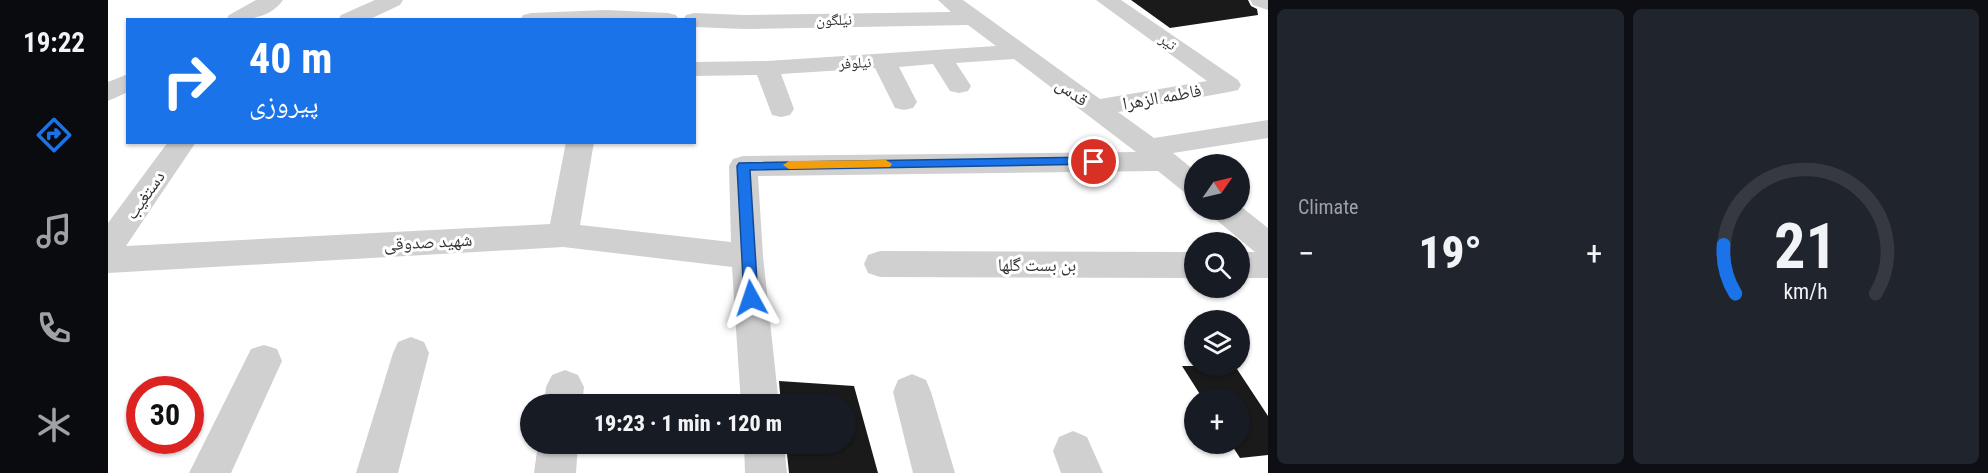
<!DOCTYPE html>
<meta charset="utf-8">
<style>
body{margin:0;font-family:"Roboto Condensed","Noto Naskh Arabic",sans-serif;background:#20242c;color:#f1f3f6;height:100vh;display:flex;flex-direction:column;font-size:22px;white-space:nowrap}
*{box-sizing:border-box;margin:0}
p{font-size:20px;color:#9ea1a6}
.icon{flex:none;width:33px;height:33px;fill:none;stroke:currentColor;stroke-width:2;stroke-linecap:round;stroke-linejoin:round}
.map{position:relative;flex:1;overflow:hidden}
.panel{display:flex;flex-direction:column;gap:9px;padding:9px;background:#0d0f14;width:720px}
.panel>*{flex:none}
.hud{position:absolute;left:18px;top:18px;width:570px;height:126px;border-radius:0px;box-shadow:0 2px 4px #0004;background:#1a73e8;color:#fff;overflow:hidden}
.needle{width:39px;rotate:56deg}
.buttons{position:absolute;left:1076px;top:154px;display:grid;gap:12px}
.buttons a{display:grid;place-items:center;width:66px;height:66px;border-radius:50%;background:#171b24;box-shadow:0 2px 4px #0004;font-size:30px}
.speed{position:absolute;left:18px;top:376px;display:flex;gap:12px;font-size:30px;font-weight:700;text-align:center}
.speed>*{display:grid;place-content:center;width:78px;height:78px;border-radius:50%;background:#171b24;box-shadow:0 2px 4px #0004;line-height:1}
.speed .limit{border:9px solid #d22;background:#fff;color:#111}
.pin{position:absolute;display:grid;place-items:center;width:51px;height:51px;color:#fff;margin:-26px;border:3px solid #fff;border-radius:50%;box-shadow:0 2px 6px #0007}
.me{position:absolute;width:66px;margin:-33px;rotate:355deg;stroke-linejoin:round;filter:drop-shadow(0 0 4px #0008)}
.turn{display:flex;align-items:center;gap:21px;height:126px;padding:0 24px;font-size:27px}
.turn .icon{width:78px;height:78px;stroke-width:2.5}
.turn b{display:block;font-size:42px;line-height:51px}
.big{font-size:45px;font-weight:800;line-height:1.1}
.panel .tile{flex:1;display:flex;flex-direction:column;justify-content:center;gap:9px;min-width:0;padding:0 21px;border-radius:9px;background:#20242c}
.panel .dial{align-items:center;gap:0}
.dial svg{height:156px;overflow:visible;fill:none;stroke:#363941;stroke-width:7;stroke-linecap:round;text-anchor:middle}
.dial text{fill:#f1f3f6;stroke:none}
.heat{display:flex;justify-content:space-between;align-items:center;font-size:33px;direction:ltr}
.panel .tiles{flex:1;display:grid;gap:9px;grid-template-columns:repeat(2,1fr)}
.trip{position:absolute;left:412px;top:394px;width:336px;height:60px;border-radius:30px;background:#171b24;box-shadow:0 2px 4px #0004;font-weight:800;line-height:60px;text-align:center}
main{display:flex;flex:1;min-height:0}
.menu{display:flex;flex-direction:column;width:108px;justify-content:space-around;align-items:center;background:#090b0e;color:#9ea1a6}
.menu .icon{width:42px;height:42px}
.menu .selected{color:#1a73e8}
.menu b{font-size:27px;color:#f1f3f6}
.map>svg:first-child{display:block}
</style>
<main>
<nav class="menu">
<b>19:22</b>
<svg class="icon selected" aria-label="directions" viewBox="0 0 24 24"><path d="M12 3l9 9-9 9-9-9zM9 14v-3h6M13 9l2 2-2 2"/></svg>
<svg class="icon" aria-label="music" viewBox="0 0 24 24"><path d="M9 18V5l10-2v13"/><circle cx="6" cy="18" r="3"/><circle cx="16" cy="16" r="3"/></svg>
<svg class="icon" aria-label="phone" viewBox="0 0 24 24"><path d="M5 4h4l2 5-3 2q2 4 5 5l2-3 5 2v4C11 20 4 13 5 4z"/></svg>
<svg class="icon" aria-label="climate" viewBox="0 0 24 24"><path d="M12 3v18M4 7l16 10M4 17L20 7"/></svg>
</nav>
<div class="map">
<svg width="1160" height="473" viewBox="0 0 1160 473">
<rect width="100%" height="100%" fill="#fff"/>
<path fill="#1a1a1a" d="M1023,0H1140L1143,6L1149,9L1150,15L1062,28Z
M1074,366H1127L1160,416V455L1132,458L1123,444H1131V399H1095Z
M671,381L746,386L770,473H681L678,444H738V405H673Z"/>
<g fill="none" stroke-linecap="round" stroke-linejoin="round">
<path fill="#d0d0d0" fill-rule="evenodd" d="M148,0H175C162,19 138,20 118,20L121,15Z
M267,0H295L292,5L260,20H230L233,15Z
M830,0H855L992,99L1099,81L988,0H1013L1130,80L1133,85L1130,90L1121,92L1010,112L1046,138L1160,120V138L1065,153L1086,170V195L1076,192L1050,171L650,176L655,256L671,405H633L624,267L455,247L0,273V223L60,142H88L18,246L442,224L458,142H486L472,225L623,242L621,166L625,159L635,156L1028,152L906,59L848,63L863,86L860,91L851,93L842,91L825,64L791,67L809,102L805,108L796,110L787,108L767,68L673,74L686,109L682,115L673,117L664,115L649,75L586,76V62L659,61L888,46L860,25L636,29L586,27V20H575L578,15L586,13L636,15L843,12Z
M1142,0H1160V10L1145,5Z
M498,10L560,13L568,15L571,20H412L415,15L423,13Z
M20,74V92L0,101V82Z
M1131,205L1160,228V278H1131V252H1147L1106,218L1102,210H1131Z
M772,251L1086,252V278L772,277L760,273L756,264L760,255Z
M303,337L316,342L321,353L290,473H248L285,353L290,342Z
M156,345L169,349L174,361L123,473H81L143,349Z
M457,370L470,375L476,387L474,405H436L438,387L444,375Z
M804,374L818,380L823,392L847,473H805L785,392L790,380Z
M965,431L979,437L995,473H953L945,451L951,437Z
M430,444H470L468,473H426Z
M636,444H676L679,473H637Z"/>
</g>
<path fill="#1a73e8" stroke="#114b97" stroke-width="1.5" d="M986,157L990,159V164L642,170L650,298L648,303H638L636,298L629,166L631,163Z"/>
<path fill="#f59e0b" d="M778,160L784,164L782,167L681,169L675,165L681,161Z"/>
<g text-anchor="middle" stroke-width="6" stroke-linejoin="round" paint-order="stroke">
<g font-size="15" fill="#333" stroke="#fff">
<text transform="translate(726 20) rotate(-1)" y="5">نیلگون</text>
<text transform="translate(1060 42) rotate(35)" y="5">تیر</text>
<text transform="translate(747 63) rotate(-3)" y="5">نیلوفر</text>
</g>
<g font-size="18" fill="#333" stroke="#fff">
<text transform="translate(964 92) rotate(36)" y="6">قدس</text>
<text transform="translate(1054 97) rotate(-10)" y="6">فاطمه الزهرا</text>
<text transform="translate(37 195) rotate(-55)" y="6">دستغیب</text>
<text transform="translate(320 242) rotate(-3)" y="6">شهید صدوقی</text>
<text x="929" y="271">بن بست گلها</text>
</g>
</g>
</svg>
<div class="buttons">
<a><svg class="needle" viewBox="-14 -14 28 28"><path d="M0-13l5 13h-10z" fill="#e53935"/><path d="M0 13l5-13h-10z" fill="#9ea1a6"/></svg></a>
<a><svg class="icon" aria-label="search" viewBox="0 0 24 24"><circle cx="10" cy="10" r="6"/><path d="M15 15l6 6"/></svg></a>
<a><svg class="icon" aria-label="layers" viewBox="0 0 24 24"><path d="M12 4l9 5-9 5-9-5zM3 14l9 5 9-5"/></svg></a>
<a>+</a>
</div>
<div class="speed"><div class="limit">30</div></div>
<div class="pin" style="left:986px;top:162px;background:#d93025"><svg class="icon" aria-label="arrive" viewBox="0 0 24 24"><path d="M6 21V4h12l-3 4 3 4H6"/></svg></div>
<svg class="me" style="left:643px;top:298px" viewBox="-20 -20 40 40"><path d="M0-17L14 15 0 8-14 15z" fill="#1a73e8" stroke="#fff" stroke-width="4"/></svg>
<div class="trip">19:23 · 1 min · 120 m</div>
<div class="hud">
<div class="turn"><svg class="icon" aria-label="right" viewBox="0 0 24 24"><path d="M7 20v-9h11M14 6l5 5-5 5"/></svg><div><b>40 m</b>پیروزی</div></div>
</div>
</div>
<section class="panel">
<div class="tiles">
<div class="tile"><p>Climate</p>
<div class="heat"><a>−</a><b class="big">19°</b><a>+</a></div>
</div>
<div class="tile dial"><svg viewBox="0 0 100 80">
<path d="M14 69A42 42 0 1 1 86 69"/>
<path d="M14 69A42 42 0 0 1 8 44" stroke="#1a73e8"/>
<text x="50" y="56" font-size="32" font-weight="700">21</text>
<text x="50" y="72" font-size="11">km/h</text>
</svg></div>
</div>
</section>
</main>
